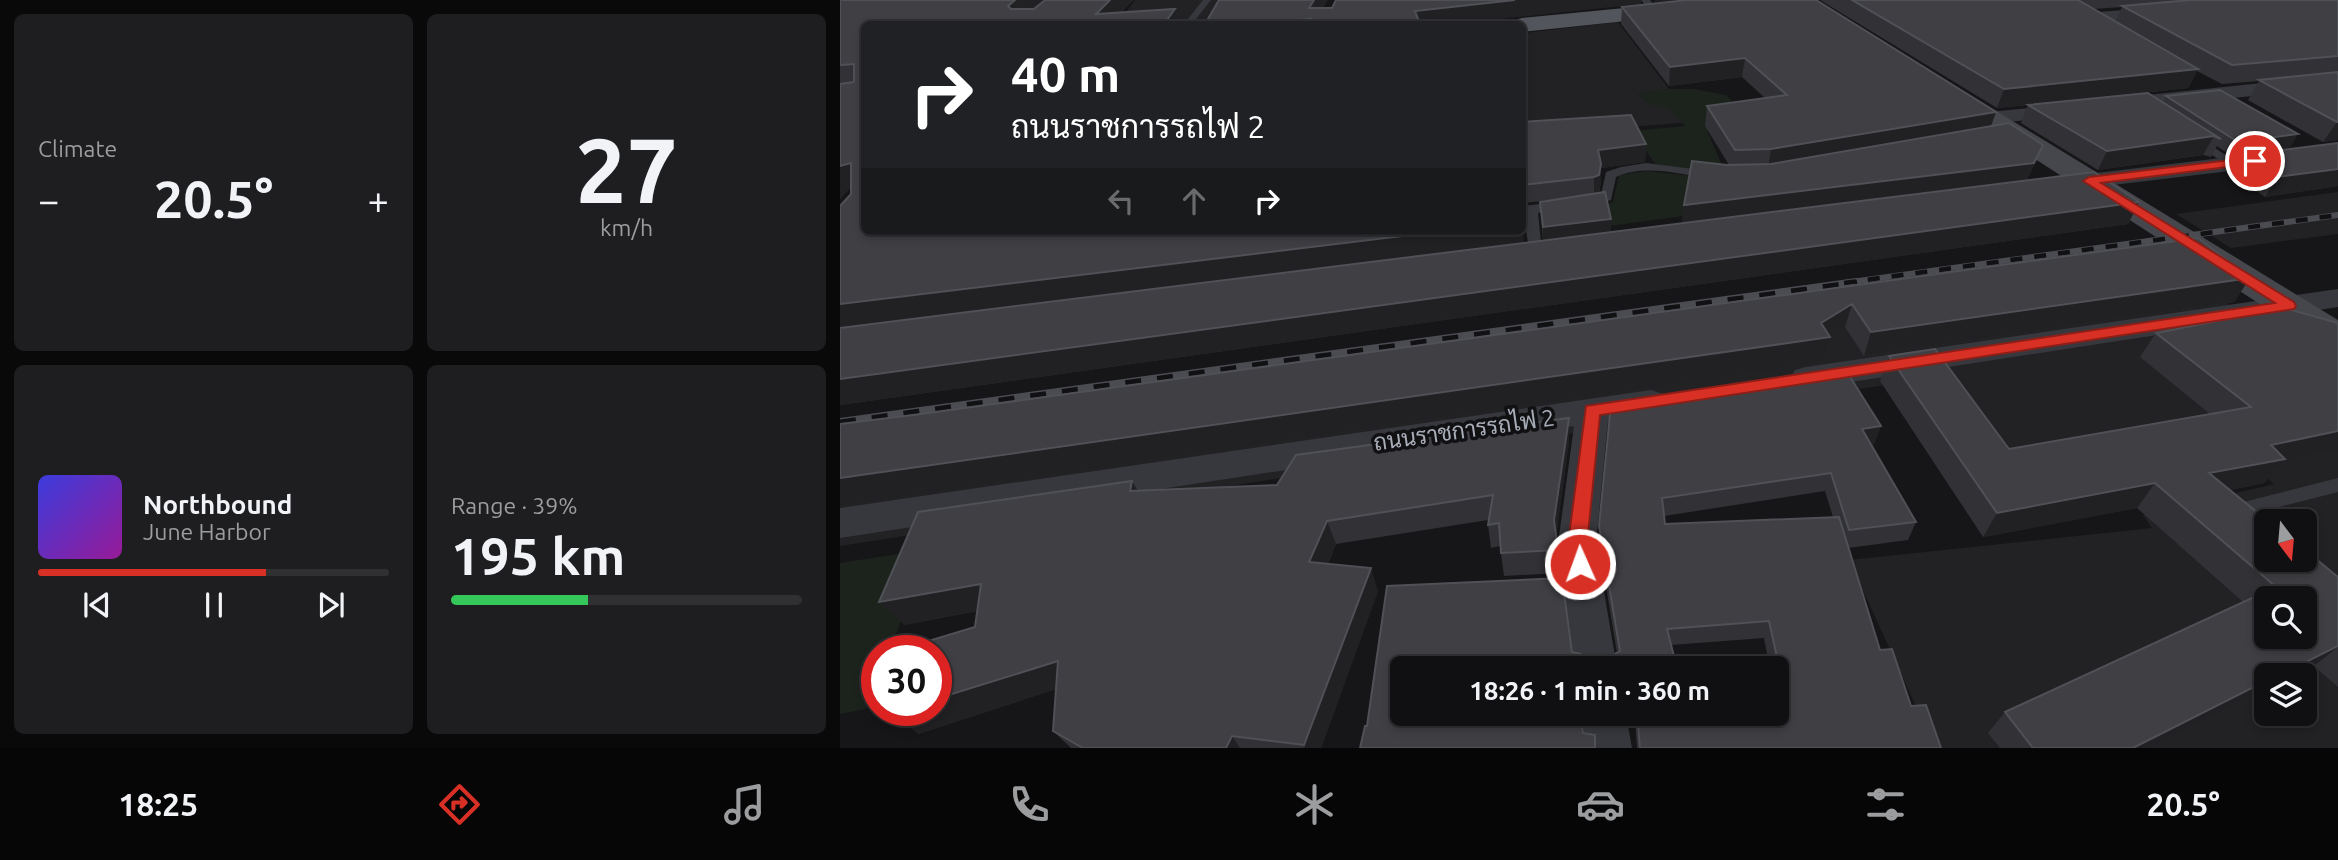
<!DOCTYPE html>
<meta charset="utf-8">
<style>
body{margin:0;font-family:Ubuntu,Sarabun,sans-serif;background:#1e1e20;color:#f1f3f6;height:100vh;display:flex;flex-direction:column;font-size:26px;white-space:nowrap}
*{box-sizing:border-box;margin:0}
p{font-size:23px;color:#9c9d9f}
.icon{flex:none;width:38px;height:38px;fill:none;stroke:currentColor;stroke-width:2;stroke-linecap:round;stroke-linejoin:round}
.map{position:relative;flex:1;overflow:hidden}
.sheet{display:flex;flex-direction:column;gap:14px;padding:14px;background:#09090a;width:840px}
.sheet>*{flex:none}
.top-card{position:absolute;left:21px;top:21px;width:665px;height:214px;border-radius:10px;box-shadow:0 4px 10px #0003,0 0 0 2px #303032;background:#202124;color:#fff;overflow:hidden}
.needle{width:46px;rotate:164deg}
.fabs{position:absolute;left:1414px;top:509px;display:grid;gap:14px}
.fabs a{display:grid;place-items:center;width:63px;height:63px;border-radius:10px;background:#101012;box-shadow:0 4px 10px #0003,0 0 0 2px #303032;font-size:35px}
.speed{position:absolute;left:21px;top:635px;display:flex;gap:14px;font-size:35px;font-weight:700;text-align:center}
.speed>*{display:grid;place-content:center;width:91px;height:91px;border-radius:50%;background:#101012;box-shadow:0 4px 10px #0003,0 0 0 2px #303032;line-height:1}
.speed .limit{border:10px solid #d22;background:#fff;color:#111}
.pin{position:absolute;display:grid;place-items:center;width:60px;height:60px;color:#fff;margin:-30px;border:4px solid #fff;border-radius:50%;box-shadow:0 2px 7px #0007}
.me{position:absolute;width:77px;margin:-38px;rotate:358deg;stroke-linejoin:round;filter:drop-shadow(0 0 5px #0008)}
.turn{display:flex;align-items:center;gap:24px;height:147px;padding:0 35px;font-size:32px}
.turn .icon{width:91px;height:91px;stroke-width:2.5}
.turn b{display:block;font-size:49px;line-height:60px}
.lanes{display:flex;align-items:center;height:66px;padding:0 35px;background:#0003;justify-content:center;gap:35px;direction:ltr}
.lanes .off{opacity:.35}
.big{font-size:52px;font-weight:700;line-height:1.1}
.sheet .widget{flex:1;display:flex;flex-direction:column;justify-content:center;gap:10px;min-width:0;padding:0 24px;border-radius:10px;background:#1e1e20}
.sheet .dial{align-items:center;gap:0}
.dial b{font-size:91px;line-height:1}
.song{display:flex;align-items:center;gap:21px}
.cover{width:84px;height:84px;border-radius:10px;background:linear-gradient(135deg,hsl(240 70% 55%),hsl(300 70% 35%))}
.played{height:7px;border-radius:4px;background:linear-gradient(90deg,#d93025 65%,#303032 65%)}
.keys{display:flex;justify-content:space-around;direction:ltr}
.heat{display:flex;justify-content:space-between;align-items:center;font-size:38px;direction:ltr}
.charge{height:10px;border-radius:5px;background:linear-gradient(90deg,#34c759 39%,#303032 0)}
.sheet .tiles{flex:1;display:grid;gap:14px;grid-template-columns:repeat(2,1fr)}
.trip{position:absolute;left:550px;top:656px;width:399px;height:70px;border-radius:10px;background:#101012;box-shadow:0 4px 10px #0003,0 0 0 2px #303032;font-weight:700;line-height:70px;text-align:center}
.dock{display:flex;height:112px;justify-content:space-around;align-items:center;background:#060607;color:#9c9d9f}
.dock .icon{width:49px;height:49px}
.dock .current{color:#d93025}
.dock b{font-size:32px;color:#f1f3f6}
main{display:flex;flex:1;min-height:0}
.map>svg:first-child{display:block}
</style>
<main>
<section class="sheet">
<div class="tiles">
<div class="widget"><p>Climate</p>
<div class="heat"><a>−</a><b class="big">20.5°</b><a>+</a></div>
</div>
<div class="widget dial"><b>27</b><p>km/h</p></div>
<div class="widget">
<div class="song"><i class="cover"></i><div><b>Northbound</b><p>June Harbor</p></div></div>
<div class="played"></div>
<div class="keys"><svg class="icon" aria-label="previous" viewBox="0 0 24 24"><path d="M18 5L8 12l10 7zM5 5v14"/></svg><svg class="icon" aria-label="pause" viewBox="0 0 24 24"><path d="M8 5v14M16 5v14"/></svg><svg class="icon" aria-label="next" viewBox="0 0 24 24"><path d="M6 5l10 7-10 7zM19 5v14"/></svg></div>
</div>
<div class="widget"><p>Range · 39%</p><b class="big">195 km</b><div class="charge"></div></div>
</div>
</section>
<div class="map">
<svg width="1498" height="748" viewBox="0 0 1498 748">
<rect width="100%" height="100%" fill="#161618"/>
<path fill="#222225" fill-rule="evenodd" d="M295,0H460L395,24H277Z
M778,22L854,122L683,135V33Z
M1498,192V234L1391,248L1336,214Z
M1327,247L1393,294L1388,305L1419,327L1498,359V748H1095L1009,560L1312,528L1303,515L1434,484L1375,432L1157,468L1091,378L0,546V442ZM1426,522H1465V560H1426ZM1426,598H1465V637H1426ZM1426,676H1465V714H1426Z"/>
<path fill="#1c231d" d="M853,89L886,95L897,106L867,131L886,174L816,165L792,131L845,126L829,109L811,105L797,94L818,89Z
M807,171L851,176L843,216L769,226L765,205L773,202L779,175Z
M90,549L49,651H37V681L26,709L0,714V563Z"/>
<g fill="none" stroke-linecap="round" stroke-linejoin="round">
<path fill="#37383d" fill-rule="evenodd" d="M363,0H371L352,24H344Z
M801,0H810L819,12L818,14H812Z
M1352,138H1360L1399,164L1393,167L1389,166L1352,142Z
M806,163L869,171L875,175L869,179C839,174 805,164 776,177L771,200L746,207L740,203L761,195L766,172L781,167Z
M720,202L726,206L724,209L698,213L702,252L700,255H690L682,206Z
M1498,478V492L1392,519L1385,517L1383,512L1385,507L1392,505Z"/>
<path fill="#37383d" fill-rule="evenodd" d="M1319,7L1328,12L1325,16L1247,23L1238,18L1247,13Z
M1498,75V87L1279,110L1272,108L1269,104L1272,100L1279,98Z
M1228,104L1236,105L1239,110L1236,115L1149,124L1141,123L1138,118L1141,113L1149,112Z
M1498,144V158L1223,191L1214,189L1211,184L1214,179L1223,177Z
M1498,289V307L966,389L955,386L950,378L955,370L966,367Z
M811,390L823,394L827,402L823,410L768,420L756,544L777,668H735L718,544L734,426L0,538V508Z
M742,714H786L792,748H746Z"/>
<path fill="#45474d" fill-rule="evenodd" d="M1108,84L1117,87L1498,320V349L1485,346L1099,97L1095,92L1099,87Z"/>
<path fill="#53555c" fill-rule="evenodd" d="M867,0H939L936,4L929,6L682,32V24H671L674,20L682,18Z"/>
<defs>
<path id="rail-far1" d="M1004,283L1498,215"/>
<path id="rail" d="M0,422L1017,282"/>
</defs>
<use href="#rail-far1" stroke="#4a4c52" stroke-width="6"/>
<use href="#rail" stroke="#4a4c52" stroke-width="8"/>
<use href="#rail-far1" stroke="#111113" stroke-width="4.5" stroke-dasharray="12" stroke-linecap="butt"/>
<use href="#rail" stroke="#111113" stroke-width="5" stroke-dasharray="16" stroke-linecap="butt"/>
</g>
<path fill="#323236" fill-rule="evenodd" d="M0,0H202L193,9L293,0L282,12L335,9L341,24H24V231L684,243L1299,202L1288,224L0,405L11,187L0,199Z
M980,0H1498V140L1483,142L1408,100L1419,81L1382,84L1357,71L1348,88L1228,101L1323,102L1326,96L1458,134L1450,147L1390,155L1377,146L1371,157L1363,155L1258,170L1181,123L1188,105L1157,108ZM1282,7L1275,22L1253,9Z
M782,7L1156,112L1151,126L1203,145L1187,180L842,223L844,205L889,165L865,126L867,106L925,98L902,77L829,86L781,24Z
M682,122L806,144L805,162L761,168V182L759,193L771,219V232L703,241L700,202L710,200L683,203Z
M1498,143V186L1425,197L1392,174L1403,155Z
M1358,238L1410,278L1394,302L1024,356L1005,327L990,337L984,361L81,414Z
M1498,323V450L1443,462L1424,483L1390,490L1498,577V687L1474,666L1311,748H1160L1148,733L1165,712L1403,602L1297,508L1143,537L1040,381L1049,356L1169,449L1370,414L1300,357L1316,333Z
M771,404L1041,426L1034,444L1031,445L1076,522L1068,540L1008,548L1040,650L1071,706L1101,748H797L795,721H790L788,714H849V717L940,712L936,695V668H930L924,638L831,645L837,668H774L775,654L777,653L759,544V526ZM985,491L993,517L825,524L824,516Z
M729,442L716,536L719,573L664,576L660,546L651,548L648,525V520L496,544L488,564L538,591L481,748H231L213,731L216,689L78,734L135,627L137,611L64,625L298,490L437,485Z"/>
<path fill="#212124" d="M175,0H202L176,24L168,6Z
M270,0H293L270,24L256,14Z
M474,0H488L474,24L469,8Z
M675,0H801V4L612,24H577L575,11Z
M815,0H840L815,2Z
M335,9L341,24H324Z
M471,19L473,24H414Z
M905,58L902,77L829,86L830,67Z
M1358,69L1348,88L1157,108L1164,89Z
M1156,112L1149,131L928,169L931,149Z
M1497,122H1498V140L1483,142Z
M1458,134L1450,147L1390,155L1398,142Z
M1374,136L1363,155L1258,170L1267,151Z
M806,144L805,162L761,168V182L759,193L754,195V177L758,150Z
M1203,145L1187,180L842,223L844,205Z
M11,163V187L0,199V166Z
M1498,169V186L1425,197L1437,177Z
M1299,202L1288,224L0,405V379Z
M771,219V232L703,241V227Z
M683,221L684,243L0,328V304L604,231H682Z
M1410,278L1394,302L1024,356L1031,332Z
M1012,304L1005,327L989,338L990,337L984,361L0,505V478L981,323Z
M729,418V442L715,544L714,520Z
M1041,426L1034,444L1016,448L1022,429Z
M1498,431V450L1443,462L1424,483L1350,498L1369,473L1431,445Z
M292,481L306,504L290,491Z
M1315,483L1297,508L1143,537L1157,513Z
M487,521L496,544L479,585L469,562Z
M531,568L538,591L481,748H465L464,745Z
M141,584L162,606L64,625L39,602Z
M1498,646V647L1474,666L1455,676H1438Z
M218,661L237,682L78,734L51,713L60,710H96V699Z
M1426,681V690L1311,748H1293Z
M392,736L400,748H386Z"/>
<path fill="#3f3f44" stroke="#4f5156" stroke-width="2" fill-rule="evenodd" d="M0,0H175L168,6L171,9H194L205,0H270L256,14L335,9L324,24H24V231H604L0,304V206L11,194V163L0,166V84L14,82V64L0,65Z
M379,0H474L469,8H492L496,0H675L575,11L580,24H468L471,19L414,24H365Z
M847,0H976L1156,112L931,149L895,150L867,106L947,95L905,58L830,67L782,7Z
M1012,0H1238L1358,69L1164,89Z
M1351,0H1498V56L1392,65L1282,6Z
M1498,72V122H1497L1419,80Z
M1380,90L1458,134L1398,142L1326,96Z
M1308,93L1381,139L1374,136L1267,151L1188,105Z
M791,115L806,144L758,150L761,164L759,175L754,177L682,185V122Z
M1169,123L1203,145L1194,163L844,205L852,161L887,165L931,164Z
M1498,143V169L1437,177L1403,155Z
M1254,172L1299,202L0,379V328Z
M765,192L771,219L703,227L700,202Z
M1358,238L1410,278L1031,332L1012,304L981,323L990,337L0,478V424L81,414Z
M1444,308L1498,323V431L1431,445L1445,459L1369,473L1429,522H1426V560H1465V550L1498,577V646L1438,676H1426V681L1293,748H1193L1165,712L1436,587L1315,483L1157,513L1049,356L1095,349L1169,449L1411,407L1316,333ZM1426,598H1465V637H1426Z
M1005,369L1041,426L1022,429L1076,522L1009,530L991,473L822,498L825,524L999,517L1040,650L1052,649L1071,706L1086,705L1101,748H800L797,714H849V717L904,714H936V712H949L929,621L827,629L837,668H778L775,654L780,651L759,526L771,404Z
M729,418L714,520L718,550L661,553L659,523L648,525L653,495L487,521L469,562L531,568L464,745L392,736L386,748H243L213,731L218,661L96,699V651H64L65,648L135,627L141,584L39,602L78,512L292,481L290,491L437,485L456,455Z
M722,578L732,652L741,654L742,668H562V714H741L743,733L755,735V748H520L525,726H527L547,586Z"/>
<path fill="#d93025" stroke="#8d1f18" stroke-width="2" d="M1415,157L1421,161L1419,163L1261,183L1454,302L1456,306L1454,309L760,415L747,544L750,564L747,570L740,572L733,570L728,544L746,406L1435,303L1243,181L1249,177Z"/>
<g text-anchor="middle" stroke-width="7" stroke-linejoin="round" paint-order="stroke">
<g font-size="23" fill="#a8adb8" stroke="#111113">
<text transform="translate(624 430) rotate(-8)" y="8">ถนนราชการรถไฟ 2</text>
</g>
</g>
</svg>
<div class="fabs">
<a><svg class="needle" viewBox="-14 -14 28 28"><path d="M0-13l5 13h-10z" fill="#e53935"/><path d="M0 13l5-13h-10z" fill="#9c9d9f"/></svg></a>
<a><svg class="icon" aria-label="search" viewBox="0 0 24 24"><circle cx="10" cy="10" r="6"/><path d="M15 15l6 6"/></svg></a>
<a><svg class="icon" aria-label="layers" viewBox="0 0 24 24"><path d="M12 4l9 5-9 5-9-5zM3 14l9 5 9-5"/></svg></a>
</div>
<div class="speed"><div class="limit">30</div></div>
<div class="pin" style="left:1415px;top:161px;background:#d93025"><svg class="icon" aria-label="arrive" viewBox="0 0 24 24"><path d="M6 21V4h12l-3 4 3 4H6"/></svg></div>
<svg class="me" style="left:740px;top:564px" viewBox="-20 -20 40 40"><circle r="17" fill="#d93025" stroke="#fff" stroke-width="3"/><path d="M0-11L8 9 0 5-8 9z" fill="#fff"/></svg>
<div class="trip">18:26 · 1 min · 360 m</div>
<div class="top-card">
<div class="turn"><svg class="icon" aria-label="right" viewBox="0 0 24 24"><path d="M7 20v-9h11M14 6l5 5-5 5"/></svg><div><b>40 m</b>ถนนราชการรถไฟ 2</div></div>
<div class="lanes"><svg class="icon off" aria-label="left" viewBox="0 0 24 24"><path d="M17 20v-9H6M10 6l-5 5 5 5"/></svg><svg class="icon off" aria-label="ahead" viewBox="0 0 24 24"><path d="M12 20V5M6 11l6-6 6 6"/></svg><svg class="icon" aria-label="right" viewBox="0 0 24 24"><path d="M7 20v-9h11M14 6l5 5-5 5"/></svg></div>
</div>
</div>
</main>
<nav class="dock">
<b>18:25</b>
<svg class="icon current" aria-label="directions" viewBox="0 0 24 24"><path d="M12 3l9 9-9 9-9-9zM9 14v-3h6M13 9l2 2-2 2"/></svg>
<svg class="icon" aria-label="music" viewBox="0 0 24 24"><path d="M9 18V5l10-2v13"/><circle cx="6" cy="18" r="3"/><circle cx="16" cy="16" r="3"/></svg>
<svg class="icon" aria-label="phone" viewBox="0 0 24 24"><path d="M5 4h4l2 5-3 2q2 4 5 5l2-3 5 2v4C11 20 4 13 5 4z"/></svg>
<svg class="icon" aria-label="climate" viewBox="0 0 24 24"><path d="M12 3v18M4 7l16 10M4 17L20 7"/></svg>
<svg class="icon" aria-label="car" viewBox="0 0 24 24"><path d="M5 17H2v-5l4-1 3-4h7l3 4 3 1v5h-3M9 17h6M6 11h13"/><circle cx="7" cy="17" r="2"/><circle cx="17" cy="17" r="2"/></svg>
<svg class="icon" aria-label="filters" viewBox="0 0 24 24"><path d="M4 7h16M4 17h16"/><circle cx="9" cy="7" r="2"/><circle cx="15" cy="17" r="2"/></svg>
<b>20.5°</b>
</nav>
